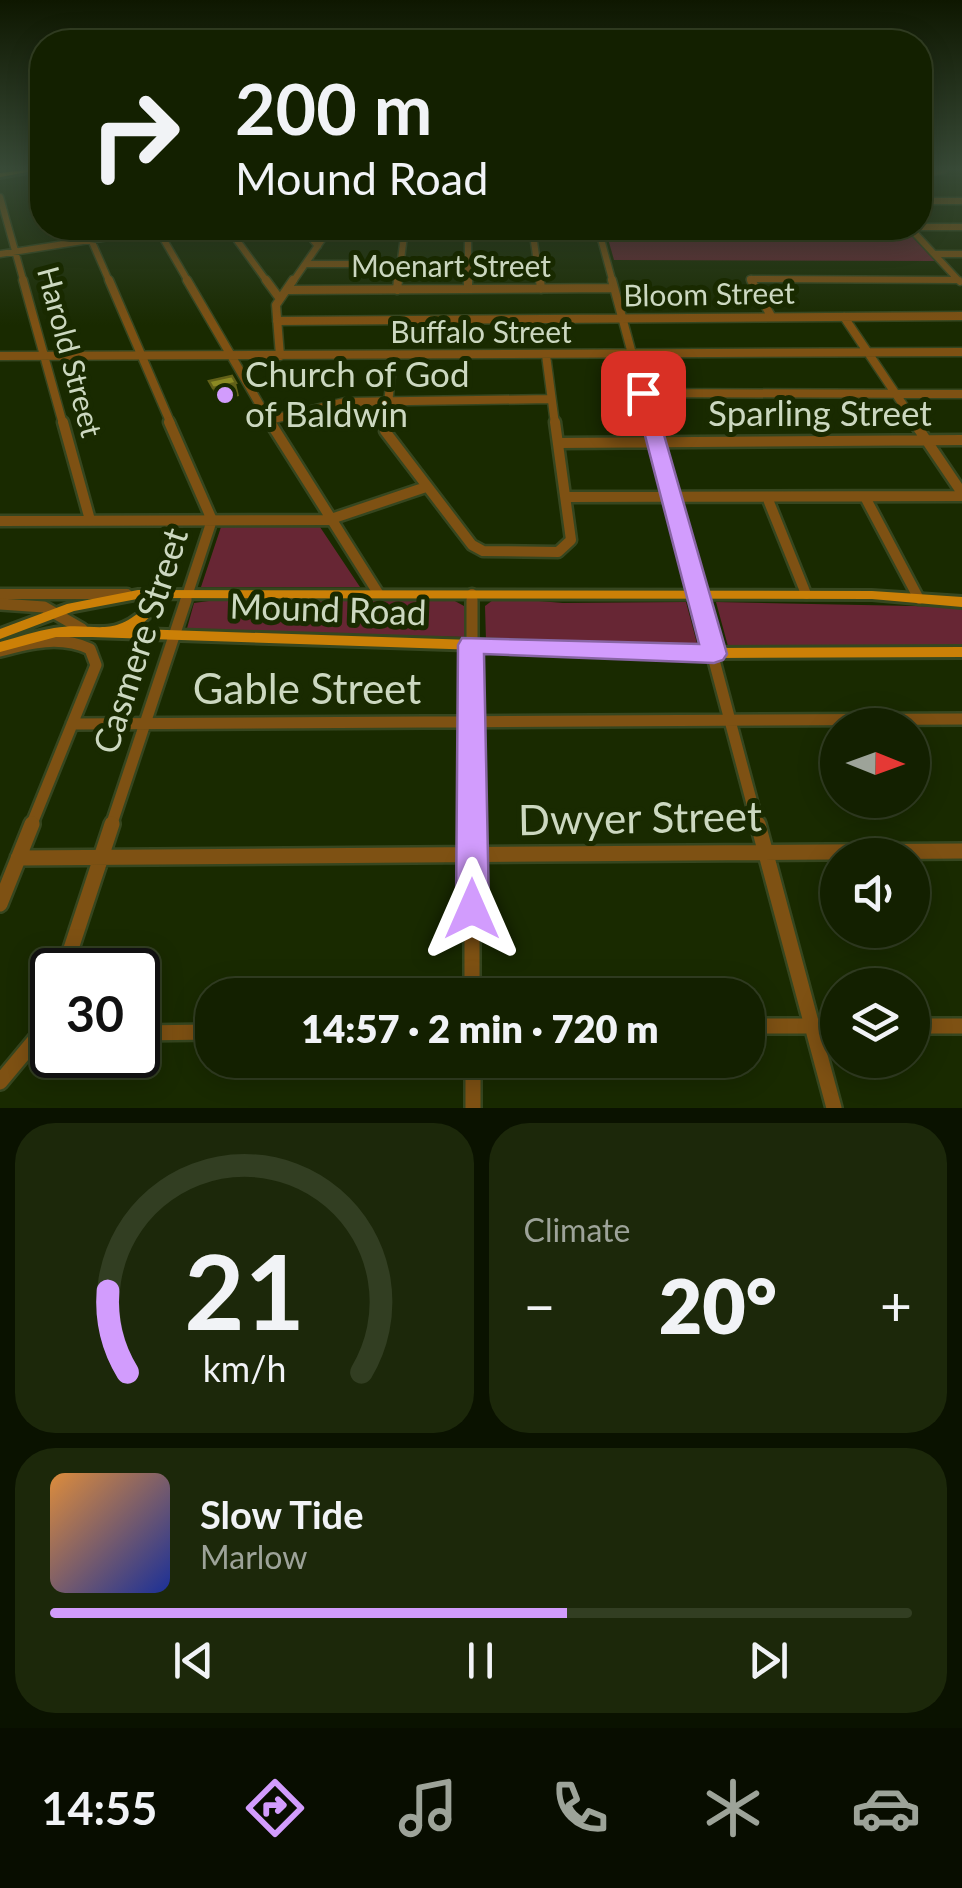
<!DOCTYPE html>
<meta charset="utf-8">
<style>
body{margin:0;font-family:Lato,sans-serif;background:#1c280a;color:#f1f3f6;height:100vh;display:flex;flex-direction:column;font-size:38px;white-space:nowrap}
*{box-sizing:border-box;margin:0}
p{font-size:32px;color:#9da399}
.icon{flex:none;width:55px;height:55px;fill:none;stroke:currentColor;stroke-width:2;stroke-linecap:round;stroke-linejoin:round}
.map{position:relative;height:1108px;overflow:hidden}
.details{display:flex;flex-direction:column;gap:15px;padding:15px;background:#0a1200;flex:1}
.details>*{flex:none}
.top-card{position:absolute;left:30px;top:30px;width:902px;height:210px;border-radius:40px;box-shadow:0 5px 25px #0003,0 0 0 2px #323e22;background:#132000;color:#f1f3f6;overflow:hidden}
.needle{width:65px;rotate:91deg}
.buttons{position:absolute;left:820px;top:708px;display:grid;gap:20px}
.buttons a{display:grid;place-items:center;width:110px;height:110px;border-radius:50%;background:#132000;box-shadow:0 5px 25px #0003,0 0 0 2px #323e22;font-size:50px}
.speed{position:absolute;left:30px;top:948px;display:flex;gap:20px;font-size:50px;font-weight:700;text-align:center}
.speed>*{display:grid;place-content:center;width:130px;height:130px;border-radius:50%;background:#132000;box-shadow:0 5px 25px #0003,0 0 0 2px #323e22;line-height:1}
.speed .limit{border:5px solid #111;border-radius:15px;background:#fff;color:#111}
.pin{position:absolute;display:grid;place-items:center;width:85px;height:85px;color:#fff;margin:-42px;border-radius:20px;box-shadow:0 5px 15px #0006}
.me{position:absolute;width:110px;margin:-55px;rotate:0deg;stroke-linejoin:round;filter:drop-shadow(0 0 8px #0008)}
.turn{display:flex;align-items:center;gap:35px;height:210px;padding:0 40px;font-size:45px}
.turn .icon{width:130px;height:130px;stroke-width:2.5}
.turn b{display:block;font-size:70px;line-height:85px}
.big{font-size:75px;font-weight:800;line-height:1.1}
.details .card{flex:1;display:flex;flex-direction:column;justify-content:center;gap:15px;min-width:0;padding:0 35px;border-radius:40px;background:#1c280a}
.details .dial{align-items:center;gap:0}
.dial svg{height:260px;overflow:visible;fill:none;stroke:#323e22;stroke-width:7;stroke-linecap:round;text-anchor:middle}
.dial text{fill:#f1f3f6;stroke:none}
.song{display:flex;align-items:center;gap:30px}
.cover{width:120px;height:120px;border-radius:15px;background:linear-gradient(135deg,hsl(30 70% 55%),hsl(230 70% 35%))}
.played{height:10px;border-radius:5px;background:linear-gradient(90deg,#d29cfd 60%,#323e22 60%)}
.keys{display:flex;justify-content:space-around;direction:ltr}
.heat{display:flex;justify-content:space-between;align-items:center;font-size:55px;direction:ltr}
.details .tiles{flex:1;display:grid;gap:15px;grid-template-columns:1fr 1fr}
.card:last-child{grid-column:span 2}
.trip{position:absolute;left:195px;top:978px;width:570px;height:100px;border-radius:40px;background:#132000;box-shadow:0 5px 25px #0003,0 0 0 2px #323e22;font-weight:800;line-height:100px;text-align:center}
.menu{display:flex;height:160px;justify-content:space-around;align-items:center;background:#080d00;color:#9da399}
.menu .icon{width:70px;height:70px}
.menu .current{color:#d29cfd}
.menu b{font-size:45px;color:#f1f3f6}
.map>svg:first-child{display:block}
</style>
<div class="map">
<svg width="962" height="1108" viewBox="0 0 962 1108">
<rect width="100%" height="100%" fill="#192a00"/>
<path fill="#672634" d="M605,228H904L935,261L614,260Z
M221,527H320L360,587H201Z
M515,599L563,603L686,602L698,647L486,641L485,606L493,600Z
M216,600H453L464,606L465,637L186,632L194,603Z
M716,602L962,607V649L729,650Z"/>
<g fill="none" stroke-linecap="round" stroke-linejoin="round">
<defs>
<path id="minor-far4" d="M920,174L944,170
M0,197L24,283
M920,201H962
M920,227H962
M86,228L110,283
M157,228L189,283
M228,228L268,283
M303,228L318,246
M468,228V283
M532,228L540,283
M598,228L613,283
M910,228L960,282
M0,254L166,228
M935,254H962
M306,264H400
M292,283L330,228
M398,283L405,228
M752,283L750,279L959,280"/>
<path id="minor-far3" d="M23,280L63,424
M109,280L171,424
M187,280L271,424
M266,280L280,299
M468,280V289
M540,280L541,289
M612,280L651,424
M751,280L771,316
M287,290L614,288
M397,290L398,280
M844,317L916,424
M277,321L962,316
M546,355L555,424
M0,356L962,352
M280,356L276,305L293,280
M643,393L962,394
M269,420L345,402L551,399
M386,424L393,355"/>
<path id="minor-far2" d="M63,422L90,520
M169,422L212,520L185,602
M270,422L378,593
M386,422L385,431L472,545L483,551L558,552L571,540L555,422
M650,422L698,602
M914,422L962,493
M559,443L962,440
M566,497L962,496
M767,497L806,594
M865,497L919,599
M0,521L328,520L426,487
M0,594H127
M472,594V602"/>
<path id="minor-far1" d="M472,600V826
M698,600L758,826
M0,604L44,607L82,629
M0,651C30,643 60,635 90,649L96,665L31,826
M72,724L962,719
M111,826L186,600"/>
<path id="minor" d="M472,824V995
M758,824L834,1108
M18,858L962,851
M0,904L32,824
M64,970L112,824
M748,1026H838
M912,1026H962
M138,1033L212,1032
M473,1060V1108
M0,1082L40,1034L52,1004"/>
<path id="major" d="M25,170H39L0,177V173Z
M138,590L872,591L962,597V607L872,599L154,598L157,610L137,629L714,648L962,647V657L714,658L92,637H56L0,652V642C18,637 36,631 54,628C93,621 110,639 143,609L142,601L137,599L74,611L0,639V629L67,604Z"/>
</defs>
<use href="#minor-far4" stroke="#36461f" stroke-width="9"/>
<use href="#minor-far3" stroke="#36461f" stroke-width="11"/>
<use href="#minor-far2" stroke="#36461f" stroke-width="15"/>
<use href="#minor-far1" stroke="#36461f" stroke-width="16"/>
<use href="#minor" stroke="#36461f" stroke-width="20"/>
<use href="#major" stroke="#36461f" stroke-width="6"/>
<use href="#minor-far4" stroke="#7e5113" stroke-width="6"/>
<use href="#minor-far3" stroke="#7e5113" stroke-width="8"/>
<use href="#minor-far2" stroke="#7e5113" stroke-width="10"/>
<use href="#minor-far1" stroke="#7e5113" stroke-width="11"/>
<use href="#minor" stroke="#7e5113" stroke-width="15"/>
<use href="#major" fill="#cb8007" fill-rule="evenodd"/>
</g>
<path fill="#616018" d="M236,383L239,396L216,401L213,388Z"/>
<path fill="#8a8923" stroke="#616018" stroke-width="2.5" d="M232,376L236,383L213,388L209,381Z"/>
<linearGradient id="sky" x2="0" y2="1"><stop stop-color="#0e1700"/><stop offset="0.52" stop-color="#384a37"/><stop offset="1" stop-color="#384a37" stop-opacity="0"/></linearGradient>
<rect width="962" height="325" fill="url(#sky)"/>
<path fill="#d29cfd" stroke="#8865a4" stroke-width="2.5" d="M643,388L652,393L727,654L723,660L714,663L484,654L489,909L484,919L472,924L461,919L456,909L458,645L462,638L699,644L634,393Z"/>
<circle fill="#d29cfd" stroke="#192a00" stroke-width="4" cx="225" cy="395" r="10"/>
<g text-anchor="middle" stroke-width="10" stroke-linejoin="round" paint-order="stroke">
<g font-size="30" fill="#ccd8c0" stroke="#192a00">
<text x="451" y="277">Moenart Street</text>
<text transform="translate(709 295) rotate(-1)" y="10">Bloom Street</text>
<text x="481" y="343">Buffalo Street</text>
<text transform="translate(69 352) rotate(75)" y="10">Harold Street</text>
</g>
<g font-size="35" fill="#ccd8c0" stroke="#192a00" text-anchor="start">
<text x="245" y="387">Church of God<tspan x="245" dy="40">of Baldwin</tspan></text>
</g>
<g font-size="35" fill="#ccd8c0" stroke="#192a00">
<text x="820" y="426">Sparling Street</text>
<text transform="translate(328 610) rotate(2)" y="12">Mound Road</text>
<text transform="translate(141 641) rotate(-72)" y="12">Casmere Street</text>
</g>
<g font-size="42" fill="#ccd8c0" stroke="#192a00">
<text x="307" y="704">Gable Street</text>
<text transform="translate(640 818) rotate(-1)" y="15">Dwyer Street</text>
</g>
</g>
</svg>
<div class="buttons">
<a><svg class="needle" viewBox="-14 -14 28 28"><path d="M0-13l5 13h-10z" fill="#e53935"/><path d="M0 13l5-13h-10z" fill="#9da399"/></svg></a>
<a><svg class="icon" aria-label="sound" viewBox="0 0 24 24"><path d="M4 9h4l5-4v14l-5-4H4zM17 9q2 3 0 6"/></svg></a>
<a><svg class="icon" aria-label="layers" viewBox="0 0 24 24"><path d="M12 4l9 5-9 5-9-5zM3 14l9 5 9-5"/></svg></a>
</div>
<div class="speed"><div class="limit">30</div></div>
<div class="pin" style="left:643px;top:393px;background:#d93025"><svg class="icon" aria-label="arrive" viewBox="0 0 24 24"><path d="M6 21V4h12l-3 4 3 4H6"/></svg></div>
<svg class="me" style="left:472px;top:909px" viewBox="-20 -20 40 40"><path d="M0-17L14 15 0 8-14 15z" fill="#d29cfd" stroke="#fff" stroke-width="4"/></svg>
<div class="trip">14:57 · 2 min · 720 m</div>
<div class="top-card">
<div class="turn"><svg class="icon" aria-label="right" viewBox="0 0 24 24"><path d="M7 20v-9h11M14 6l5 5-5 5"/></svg><div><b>200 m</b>Mound Road</div></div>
</div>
</div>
<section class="details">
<div class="tiles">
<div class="card dial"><svg viewBox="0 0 100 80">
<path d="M14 69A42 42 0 1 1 86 69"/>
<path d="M14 69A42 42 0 0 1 8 44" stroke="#d29cfd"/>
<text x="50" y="56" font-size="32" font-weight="700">21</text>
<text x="50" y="72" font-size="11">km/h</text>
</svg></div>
<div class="card"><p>Climate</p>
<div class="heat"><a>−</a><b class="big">20°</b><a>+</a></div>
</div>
<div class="card">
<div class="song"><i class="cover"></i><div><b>Slow Tide</b><p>Marlow</p></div></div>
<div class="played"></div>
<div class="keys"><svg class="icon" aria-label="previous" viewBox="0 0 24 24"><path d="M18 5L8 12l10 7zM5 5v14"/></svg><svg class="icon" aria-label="pause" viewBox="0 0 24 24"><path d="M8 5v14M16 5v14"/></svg><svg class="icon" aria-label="next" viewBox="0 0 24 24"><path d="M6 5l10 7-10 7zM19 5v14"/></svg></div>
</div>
</div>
</section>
<nav class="menu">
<b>14:55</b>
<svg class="icon current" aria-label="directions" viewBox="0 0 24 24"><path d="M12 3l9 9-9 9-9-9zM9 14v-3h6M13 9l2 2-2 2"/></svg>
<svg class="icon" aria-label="music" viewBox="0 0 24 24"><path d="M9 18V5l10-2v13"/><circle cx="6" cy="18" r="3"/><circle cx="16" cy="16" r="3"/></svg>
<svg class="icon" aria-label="phone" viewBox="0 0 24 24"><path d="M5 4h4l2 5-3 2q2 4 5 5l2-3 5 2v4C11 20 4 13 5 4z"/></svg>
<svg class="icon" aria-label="climate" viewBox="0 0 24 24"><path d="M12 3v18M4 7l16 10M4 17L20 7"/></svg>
<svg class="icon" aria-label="car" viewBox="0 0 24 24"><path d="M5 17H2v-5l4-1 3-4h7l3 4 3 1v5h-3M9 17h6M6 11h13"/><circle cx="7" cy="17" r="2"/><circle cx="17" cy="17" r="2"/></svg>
</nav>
